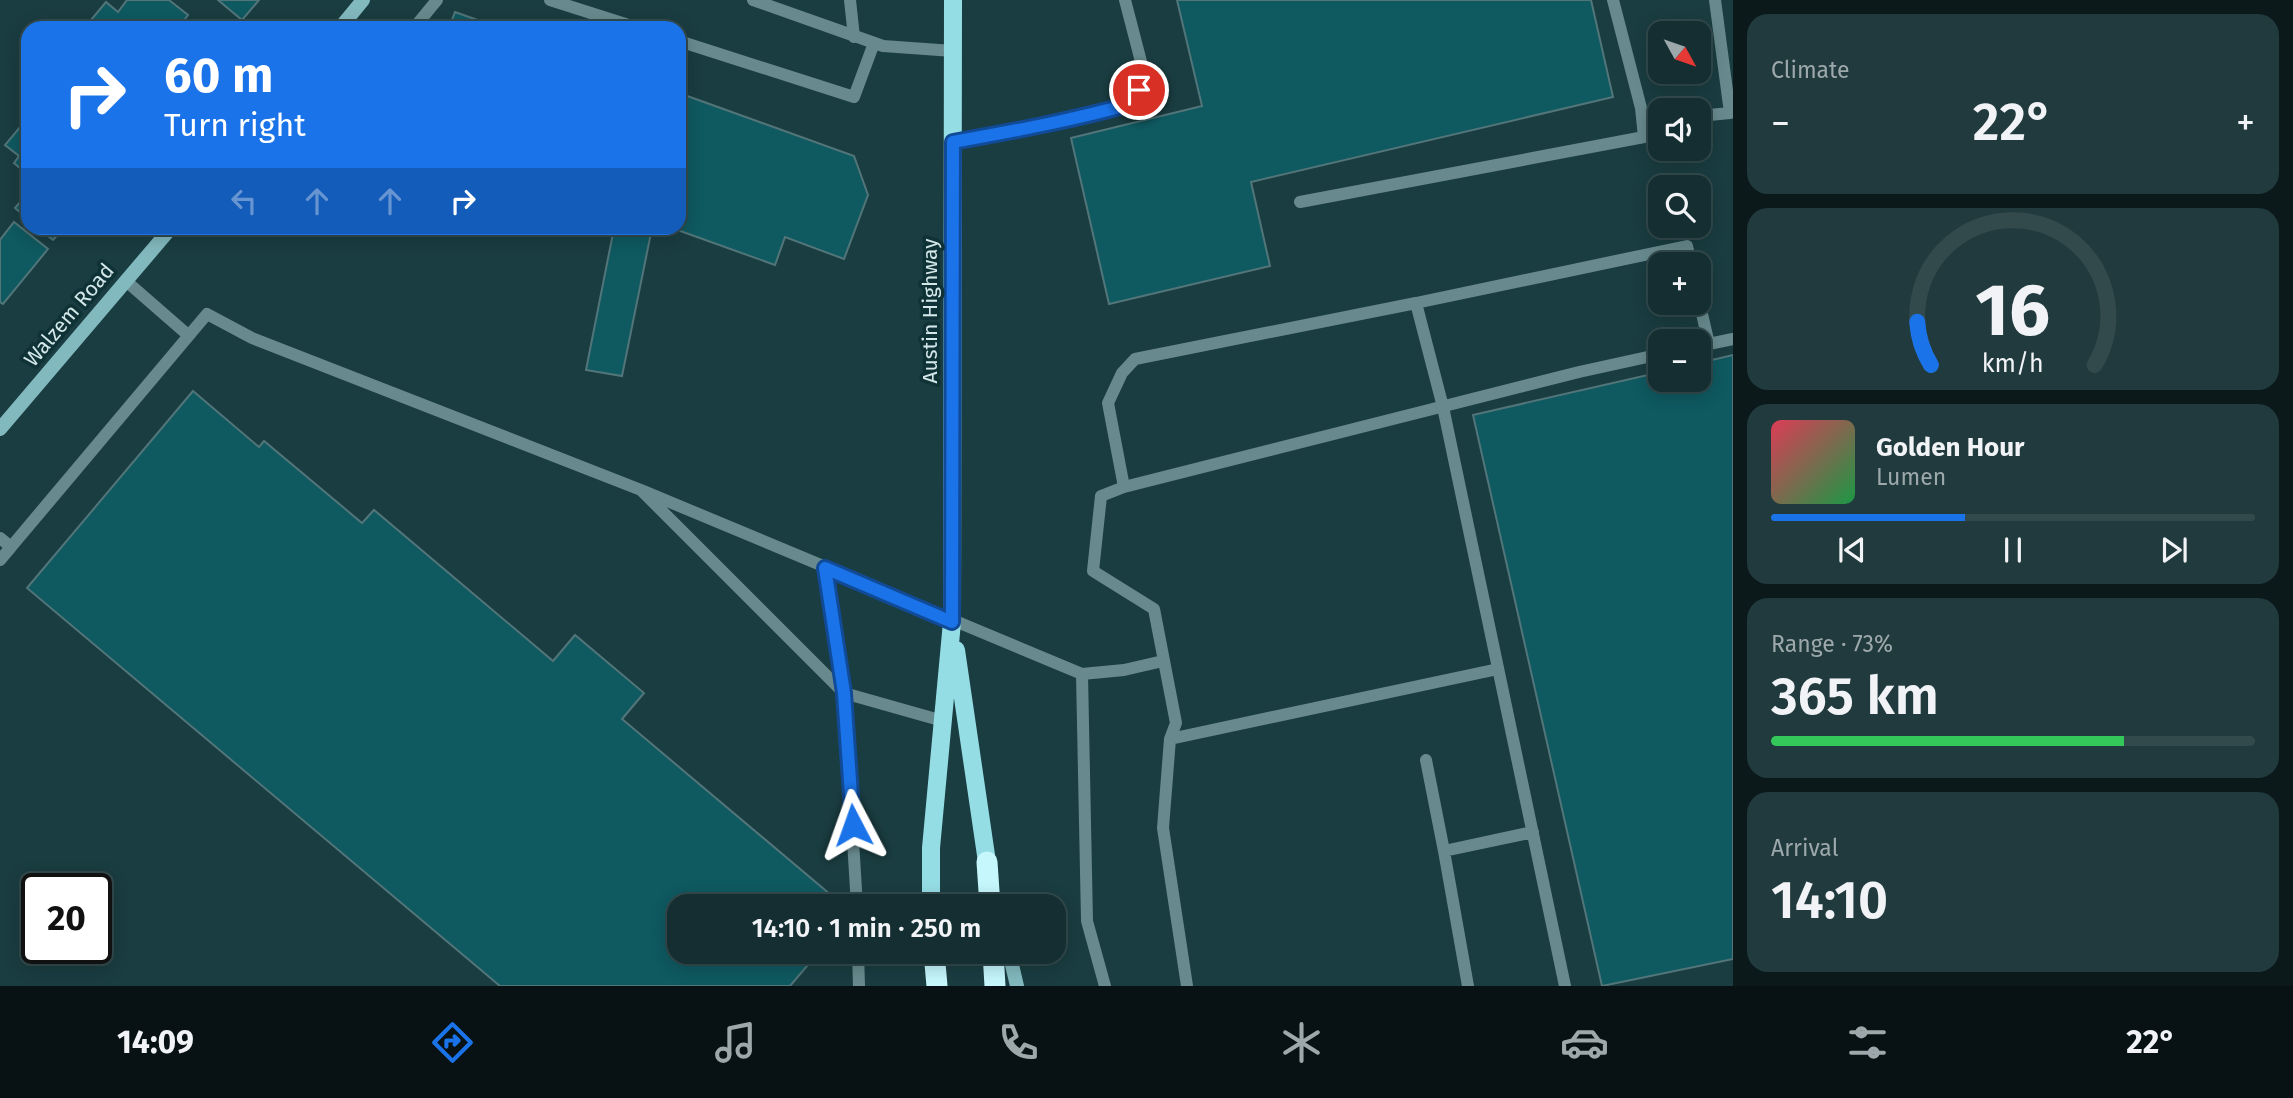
<!DOCTYPE html>
<meta charset="utf-8">
<style>
body{margin:0;font-family:"Fira Sans",sans-serif;background:#213a3d;color:#f1f3f6;height:100vh;display:flex;flex-direction:column;font-size:26px;white-space:nowrap}
*{box-sizing:border-box;margin:0}
p{font-size:23px;color:#9da8ab}
.icon{flex:none;width:38px;height:38px;fill:none;stroke:currentColor;stroke-width:2;stroke-linecap:round;stroke-linejoin:round}
.map{position:relative;flex:1;overflow:hidden}
.sheet{display:flex;flex-direction:column;gap:14px;padding:14px;background:#0b191b;width:560px}
.sheet>*{flex:none}
.guide{position:absolute;left:21px;top:21px;width:665px;height:214px;border-radius:21px;box-shadow:0 4px 18px #0003,0 0 0 2px #334a4d;background:#1a73e8;color:#fff;overflow:hidden}
.needle{width:46px;rotate:130deg}
.controls{position:absolute;left:1648px;top:21px;display:grid;gap:14px}
.controls a{display:grid;place-items:center;width:63px;height:63px;border-radius:14px;background:#142e31;box-shadow:0 4px 18px #0003,0 0 0 2px #334a4d;font-size:35px}
.speed{position:absolute;left:21px;top:873px;display:flex;gap:14px;font-size:35px;font-weight:700;text-align:center}
.speed>*{display:grid;place-content:center;width:91px;height:91px;border-radius:50%;background:#142e31;box-shadow:0 4px 18px #0003,0 0 0 2px #334a4d;line-height:1}
.speed .limit{border:4px solid #111;border-radius:10px;background:#fff;color:#111}
.pin{position:absolute;display:grid;place-items:center;width:60px;height:60px;color:#fff;margin:-30px;border:4px solid #fff;border-radius:50%;box-shadow:0 2px 7px #0007}
.me{position:absolute;width:77px;margin:-38px;rotate:356deg;stroke-linejoin:round;filter:drop-shadow(0 0 5px #0008)}
.turn{display:flex;align-items:center;gap:24px;height:147px;padding:0 28px;font-size:32px}
.turn .icon{width:91px;height:91px;stroke-width:2.5}
.turn b{display:block;font-size:49px;line-height:60px}
.lanes{display:flex;align-items:center;height:66px;padding:0 28px;background:#0003;justify-content:center;gap:35px;direction:ltr}
.lanes .off{opacity:.35}
.big{font-size:52px;font-weight:600;line-height:1.1}
.sheet .tile{flex:1;display:flex;flex-direction:column;justify-content:center;gap:10px;min-width:0;padding:0 24px;border-radius:21px;background:#213a3d}
.sheet .dial{align-items:center;gap:0}
.dial svg{height:182px;overflow:visible;fill:none;stroke:#334a4d;stroke-width:7;stroke-linecap:round;text-anchor:middle}
.dial text{fill:#f1f3f6;stroke:none}
.song{display:flex;align-items:center;gap:21px}
.cover{width:84px;height:84px;border-radius:10px;background:linear-gradient(135deg,hsl(350 70% 55%),hsl(140 70% 35%))}
.played{height:7px;border-radius:4px;background:linear-gradient(90deg,#1a73e8 40%,#334a4d 40%)}
.keys{display:flex;justify-content:space-around;direction:ltr}
.heat{display:flex;justify-content:space-between;align-items:center;font-size:38px;direction:ltr}
.charge{height:10px;border-radius:5px;background:linear-gradient(90deg,#34c759 73%,#334a4d 0)}
.trip{position:absolute;left:667px;top:894px;width:399px;height:70px;border-radius:21px;background:#142e31;box-shadow:0 4px 18px #0003,0 0 0 2px #334a4d;font-weight:600;line-height:70px;text-align:center}
.tab-bar{display:flex;height:112px;justify-content:space-around;align-items:center;background:#081214;color:#9da8ab}
.tab-bar .icon{width:49px;height:49px}
.tab-bar .on{color:#1a73e8}
.tab-bar b{font-size:32px;color:#f1f3f6}
main{display:flex;flex:1;min-height:0}
.map>svg:first-child{display:block}
</style>
<main>
<div class="map">
<svg width="1733" height="986" viewBox="0 0 1733 986">
<rect width="100%" height="100%" fill="#1a3d41"/>
<path fill="#0f5960" stroke="#527579" stroke-width="2" d="M127,0H169L188,15L178,28H100L91,20L106,2L118,12Z
M218,0H259L242,20Z
M1177,0H1591L1613,97L1251,182L1270,266L1109,304L1071,138L1202,106Z
M455,12L500,28H449Z
M679,93L854,156L868,195L844,259L785,237L775,265L672,228H679Z
M20,127L28,133V175L14,163L19,156L5,145Z
M28,193V219L15,208Z
M14,222L48,249L3,304L0,302V240Z
M38,228H64L53,240Z
M614,228H652L622,376L586,370Z
M1733,355V959L1602,986L1473,415L1661,372V380H1699V363Z
M193,391L259,447L264,441L362,523L374,510L553,661L575,635L644,693L622,719L844,906H679V952H819L790,986H500L27,588Z"/>
<g fill="none" stroke-linecap="round" stroke-linejoin="round">
<path stroke="#688a8e" stroke-width="12" d="M550,0L638,28
M753,0L883,46L953,51
M850,0L854,37
M414,28L437,0
M679,41L854,97L874,43
M1699,116L1730,113L1715,0
M1642,119H1661
M953,142L1066,122L1134,103L1145,77L1125,0
M1300,202L1644,137L1641,108L1613,0
M126,281L188,335
M1699,301L1709,344
M1699,346L1733,339
M1124,487L1108,403L1122,373L1135,359L1416,303
M0,538L11,547L0,560
M11,547L207,314L252,338L641,490
M825,568L844,693L857,906
M1498,669L1170,739L1176,723L1154,609L1093,571L1101,496L1124,487L1579,372L1661,354
M1082,674L1087,921L1105,986
M943,721L844,693L641,490L1082,674L1124,670L1163,661
M1170,739L1163,828L1187,986
M1426,760L1444,851
M858,952L859,986
M1468,986L1444,851L1533,832
M1565,986L1443,407L1416,303L1687,246L1691,264"/>
<path stroke="#82b9bf" stroke-width="14" d="M340,28L363,0
M0,429L171,228
M1009,952L1017,986"/>
<path stroke="#95dde5" stroke-width="18" d="M956,650L987,862
M931,906V848L952,622L953,0"/>
<path stroke="#c5f7fd" stroke-width="21" d="M987,862L990,906
M934,952L937,986
M993,952L995,986"/>
</g>
<g fill="none" stroke-linecap="round" stroke-linejoin="round">
<defs>
<path id="route" d="M853,825L844,693L825,568L952,622L953,142C1014,131 1074,120 1134,103L1139,90"/>
</defs>
<use href="#route" stroke="#114b97" stroke-width="18"/>
<use href="#route" stroke="#1a73e8" stroke-width="12"/>
</g>
<g text-anchor="middle" stroke-width="7" stroke-linejoin="round" paint-order="stroke">
<g font-size="21" fill="#d4e7e9" stroke="#0f3236">
<text transform="translate(930 311) rotate(-90)" y="7">Austin Highway</text>
<text transform="translate(69 315) rotate(-50)" y="7">Walzem Road</text>
</g>
</g>
</svg>
<div class="controls">
<a><svg class="needle" viewBox="-14 -14 28 28"><path d="M0-13l5 13h-10z" fill="#e53935"/><path d="M0 13l5-13h-10z" fill="#9da8ab"/></svg></a>
<a><svg class="icon" aria-label="sound" viewBox="0 0 24 24"><path d="M4 9h4l5-4v14l-5-4H4zM17 9q2 3 0 6"/></svg></a>
<a><svg class="icon" aria-label="search" viewBox="0 0 24 24"><circle cx="10" cy="10" r="6"/><path d="M15 15l6 6"/></svg></a>
<a>+</a>
<a>−</a>
</div>
<div class="speed"><div class="limit">20</div></div>
<div class="pin" style="left:1139px;top:90px;background:#d93025"><svg class="icon" aria-label="arrive" viewBox="0 0 24 24"><path d="M6 21V4h12l-3 4 3 4H6"/></svg></div>
<svg class="me" style="left:853px;top:825px" viewBox="-20 -20 40 40"><path d="M0-17L14 15 0 8-14 15z" fill="#1a73e8" stroke="#fff" stroke-width="4"/></svg>
<div class="trip">14:10 · 1 min · 250 m</div>
<div class="guide">
<div class="turn"><svg class="icon" aria-label="right" viewBox="0 0 24 24"><path d="M7 20v-9h11M14 6l5 5-5 5"/></svg><div><b>60 m</b>Turn right</div></div>
<div class="lanes"><svg class="icon off" aria-label="left" viewBox="0 0 24 24"><path d="M17 20v-9H6M10 6l-5 5 5 5"/></svg><svg class="icon off" aria-label="ahead" viewBox="0 0 24 24"><path d="M12 20V5M6 11l6-6 6 6"/></svg><svg class="icon off" aria-label="ahead" viewBox="0 0 24 24"><path d="M12 20V5M6 11l6-6 6 6"/></svg><svg class="icon" aria-label="right" viewBox="0 0 24 24"><path d="M7 20v-9h11M14 6l5 5-5 5"/></svg></div>
</div>
</div>
<section class="sheet">
<div class="tile"><p>Climate</p>
<div class="heat"><a>−</a><b class="big">22°</b><a>+</a></div>
</div>
<div class="tile dial"><svg viewBox="0 0 100 80">
<path d="M14 69A42 42 0 1 1 86 69"/>
<path d="M14 69A42 42 0 0 1 8 50" stroke="#1a73e8"/>
<text x="50" y="56" font-size="32" font-weight="700">16</text>
<text x="50" y="72" font-size="11">km/h</text>
</svg></div>
<div class="tile">
<div class="song"><i class="cover"></i><div><b>Golden Hour</b><p>Lumen</p></div></div>
<div class="played"></div>
<div class="keys"><svg class="icon" aria-label="previous" viewBox="0 0 24 24"><path d="M18 5L8 12l10 7zM5 5v14"/></svg><svg class="icon" aria-label="pause" viewBox="0 0 24 24"><path d="M8 5v14M16 5v14"/></svg><svg class="icon" aria-label="next" viewBox="0 0 24 24"><path d="M6 5l10 7-10 7zM19 5v14"/></svg></div>
</div>
<div class="tile"><p>Range · 73%</p><b class="big">365 km</b><div class="charge"></div></div>
<div class="tile"><p>Arrival</p><b class="big">14:10</b></div>
</section>
</main>
<nav class="tab-bar">
<b>14:09</b>
<svg class="icon on" aria-label="directions" viewBox="0 0 24 24"><path d="M12 3l9 9-9 9-9-9zM9 14v-3h6M13 9l2 2-2 2"/></svg>
<svg class="icon" aria-label="music" viewBox="0 0 24 24"><path d="M9 18V5l10-2v13"/><circle cx="6" cy="18" r="3"/><circle cx="16" cy="16" r="3"/></svg>
<svg class="icon" aria-label="phone" viewBox="0 0 24 24"><path d="M5 4h4l2 5-3 2q2 4 5 5l2-3 5 2v4C11 20 4 13 5 4z"/></svg>
<svg class="icon" aria-label="climate" viewBox="0 0 24 24"><path d="M12 3v18M4 7l16 10M4 17L20 7"/></svg>
<svg class="icon" aria-label="car" viewBox="0 0 24 24"><path d="M5 17H2v-5l4-1 3-4h7l3 4 3 1v5h-3M9 17h6M6 11h13"/><circle cx="7" cy="17" r="2"/><circle cx="17" cy="17" r="2"/></svg>
<svg class="icon" aria-label="filters" viewBox="0 0 24 24"><path d="M4 7h16M4 17h16"/><circle cx="9" cy="7" r="2"/><circle cx="15" cy="17" r="2"/></svg>
<b>22°</b>
</nav>
